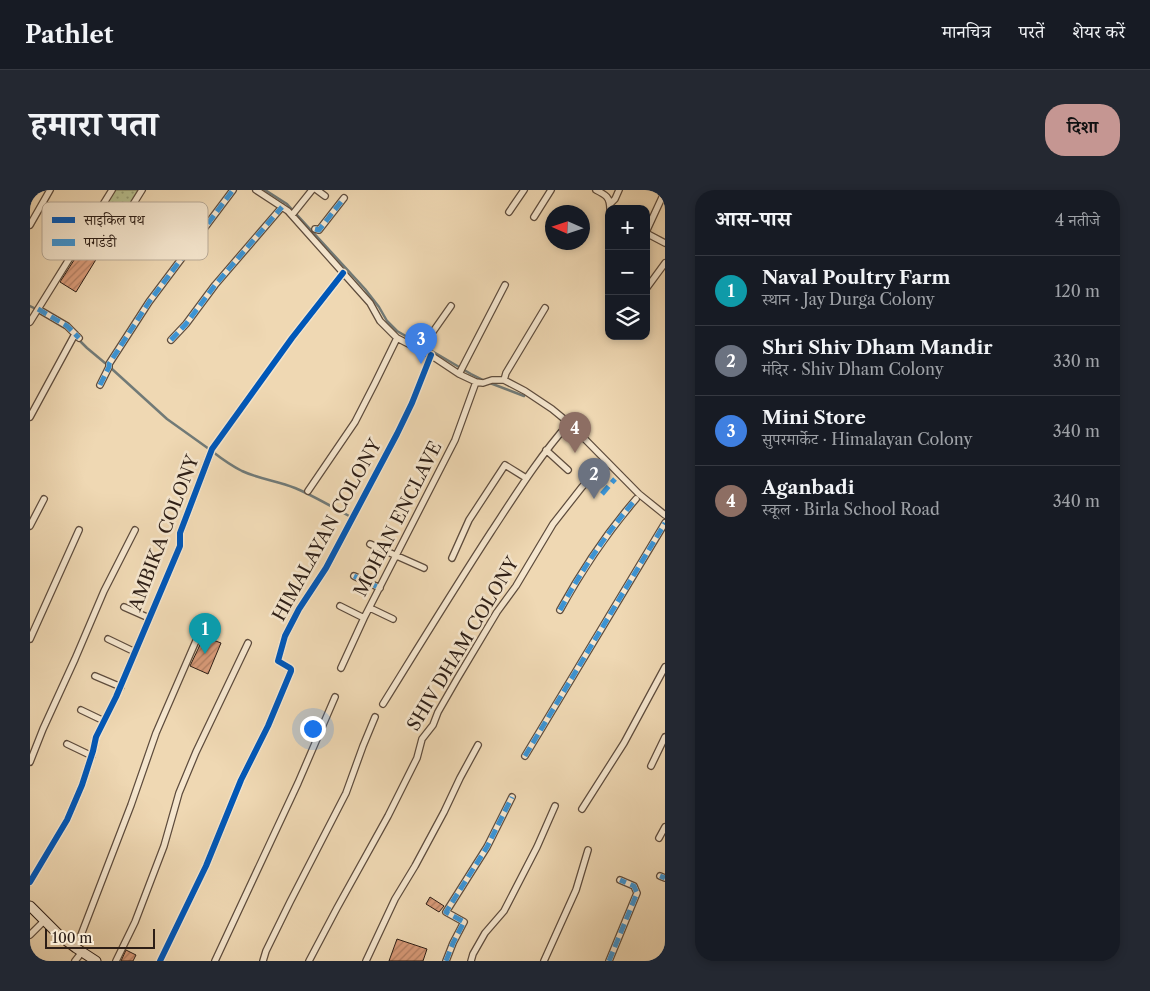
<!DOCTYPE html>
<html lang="hi">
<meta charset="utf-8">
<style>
:root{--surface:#171b24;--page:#242831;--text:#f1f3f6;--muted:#9ea1a6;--line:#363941;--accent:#c59692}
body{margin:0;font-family:"Libre Caslon Text","Noto Serif Devanagari",serif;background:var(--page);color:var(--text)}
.controls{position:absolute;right:15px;top:15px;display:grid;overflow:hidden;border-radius:10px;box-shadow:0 2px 8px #0003}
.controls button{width:45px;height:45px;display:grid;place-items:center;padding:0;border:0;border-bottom:1px solid var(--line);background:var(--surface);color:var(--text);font:25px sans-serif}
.compass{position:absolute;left:515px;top:15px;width:45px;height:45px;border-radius:50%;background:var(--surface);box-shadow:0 2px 8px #0003;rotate:273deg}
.scale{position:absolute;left:15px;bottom:12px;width:110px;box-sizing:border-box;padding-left:5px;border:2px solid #2d1e16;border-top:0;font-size:14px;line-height:18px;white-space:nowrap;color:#2d1e16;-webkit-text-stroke:4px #f5e6ce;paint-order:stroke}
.you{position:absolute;left:282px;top:538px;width:18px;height:18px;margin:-12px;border:4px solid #fff;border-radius:50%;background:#1a73e8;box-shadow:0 0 0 8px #1a73e833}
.badge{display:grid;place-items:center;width:32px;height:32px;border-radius:50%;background:var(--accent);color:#fff;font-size:16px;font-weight:700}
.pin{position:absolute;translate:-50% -41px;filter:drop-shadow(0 1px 2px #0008)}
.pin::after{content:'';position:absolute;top:26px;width:18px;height:15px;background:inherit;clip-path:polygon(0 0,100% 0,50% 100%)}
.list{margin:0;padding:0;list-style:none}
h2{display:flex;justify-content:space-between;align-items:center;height:65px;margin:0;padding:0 20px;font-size:21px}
h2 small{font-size:16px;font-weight:400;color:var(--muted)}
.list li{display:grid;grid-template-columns:32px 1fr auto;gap:15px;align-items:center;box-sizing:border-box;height:70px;padding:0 20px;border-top:1px solid var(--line)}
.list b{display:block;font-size:19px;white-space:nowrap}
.list p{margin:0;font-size:16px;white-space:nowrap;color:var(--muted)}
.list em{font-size:16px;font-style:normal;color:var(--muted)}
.icon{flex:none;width:28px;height:28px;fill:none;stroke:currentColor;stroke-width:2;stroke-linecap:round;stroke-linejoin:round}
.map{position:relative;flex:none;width:635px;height:771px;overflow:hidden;border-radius:20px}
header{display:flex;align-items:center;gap:30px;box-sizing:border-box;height:70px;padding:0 25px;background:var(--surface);border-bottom:1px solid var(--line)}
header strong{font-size:24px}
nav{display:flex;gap:28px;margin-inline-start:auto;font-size:18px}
.intro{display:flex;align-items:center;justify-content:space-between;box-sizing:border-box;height:120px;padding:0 30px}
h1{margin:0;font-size:35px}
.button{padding:12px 22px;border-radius:20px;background:var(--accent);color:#111;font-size:18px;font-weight:700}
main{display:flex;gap:30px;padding:0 30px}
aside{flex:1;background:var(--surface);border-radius:20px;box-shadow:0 2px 8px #0003}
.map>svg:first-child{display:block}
.grass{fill:url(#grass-dots);stroke:#726e52}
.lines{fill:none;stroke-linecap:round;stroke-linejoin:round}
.stream{stroke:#717a77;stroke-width:2.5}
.building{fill:url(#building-hatch);stroke:#2d1e16}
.street-casing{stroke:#5e4c3d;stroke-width:8}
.secondary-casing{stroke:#2d1e16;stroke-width:11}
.street{stroke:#f5e6ce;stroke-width:5.5}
.secondary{stroke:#f5e6ce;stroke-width:9}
.quiet{stroke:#3c94d4;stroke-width:5;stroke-dasharray:10 5;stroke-linecap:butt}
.cycleway-casing{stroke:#f5e6ce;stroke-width:9}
.cycleway{stroke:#0057b8;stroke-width:6}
.labels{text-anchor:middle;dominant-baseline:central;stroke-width:5;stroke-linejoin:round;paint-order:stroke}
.street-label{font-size:18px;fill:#2d1e16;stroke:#f5e6ce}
.key{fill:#f5e6ce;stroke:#b9aa97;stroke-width:1}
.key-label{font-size:14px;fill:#2d1e16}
</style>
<header>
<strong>Pathlet</strong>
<nav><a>मानचित्र</a><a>परतें</a><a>शेयर करें</a></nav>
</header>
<div class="intro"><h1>हमारा पता</h1><a class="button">दिशा</a></div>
<main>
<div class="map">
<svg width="635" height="771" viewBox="0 0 635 771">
<defs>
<pattern id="grass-dots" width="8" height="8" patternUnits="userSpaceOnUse" patternTransform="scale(1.25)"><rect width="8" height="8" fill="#b7bf8e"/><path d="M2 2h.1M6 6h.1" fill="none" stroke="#959b73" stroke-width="1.8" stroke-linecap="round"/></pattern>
<pattern id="building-hatch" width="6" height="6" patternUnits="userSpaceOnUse" patternTransform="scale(1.25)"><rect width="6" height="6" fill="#d89a78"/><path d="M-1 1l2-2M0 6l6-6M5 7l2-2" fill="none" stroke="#b07d61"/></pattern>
</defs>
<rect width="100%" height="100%" fill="#efd8b3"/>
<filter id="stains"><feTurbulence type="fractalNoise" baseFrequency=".004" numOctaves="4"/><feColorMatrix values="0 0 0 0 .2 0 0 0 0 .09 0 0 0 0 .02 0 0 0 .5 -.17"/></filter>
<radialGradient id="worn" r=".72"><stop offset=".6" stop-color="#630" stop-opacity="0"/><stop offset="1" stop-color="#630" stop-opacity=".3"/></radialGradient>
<path class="grass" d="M84,0H109L70,63L52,53Z"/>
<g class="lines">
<path class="stream" d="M235,0L257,14L335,99L349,117L357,131L367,141L407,164L441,184L455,191
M0,116L4,118
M48,149L57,158L75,173
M82,179L137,229L179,259
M460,193L494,206
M183,262C192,269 202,276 212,281C229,289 248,291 265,298C284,306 302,317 321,327"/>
</g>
<path class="building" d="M55,53L70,63L46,102L30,92Z
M178,438L186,442L183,450L191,453L178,484L160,476Z
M400,707L414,716L409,722L396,714Z
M367,749L397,759L393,771H359Z
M96,760L106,765L103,771H91Z"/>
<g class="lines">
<g class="street-casing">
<path id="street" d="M226,0L258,21L340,113L350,131L367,148L402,166L429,184L446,192L453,193L462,190H474L495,201L522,219L539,233L609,304L635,325
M287,0L295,6
M566,0C576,5 580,7 580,19
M580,14L585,9L589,0
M479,22L494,0
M262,25L282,0
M504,27L521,0
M0,35L20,0
M285,39L289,40L314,8
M616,42L635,1
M616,43L635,53
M74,61L112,0
M616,99L635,73
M8,119L37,136L49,148
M0,132L82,0
M141,150L156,134L185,95L252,17
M392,161L395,153L421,116
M429,184L475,95
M474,190L476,183L515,118
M70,195L79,177V174L119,112L203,0
M0,227L45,144
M516,260L538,280
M278,301L325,232L345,193L367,148
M0,336L14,309
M340,354L394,378
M422,368L439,330L475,275L496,288
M324,386L350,398
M310,416L334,428
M94,417L119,428
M340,418L363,429
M530,420C552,380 575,345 606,309
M0,449L49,340
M78,449L105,462
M311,478L334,428L425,250L446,192
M65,486L91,497
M353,514C389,456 424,399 461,342C486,304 509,267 539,233
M51,520L74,531
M37,554L62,566
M495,566L635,333
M0,572L13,539L45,469L74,401L105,340
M621,576L635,547
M552,619L594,553L635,477
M629,648L635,637
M630,686L635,688
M0,692L37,630L52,595L63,561L66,547L86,507L150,356V343L182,259L262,148L313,83
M0,745L15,730
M46,758L101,615L126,543L165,453L177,429
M45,771L52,762
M86,771L105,732L134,656L149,603L166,562L218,453
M130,771L176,676L211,590L238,536L261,481V479L260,478L248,471L255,446L269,419L296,378L367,244L382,213L401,165
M185,771L268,593L305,507
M233,771L236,761L260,712L316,603L333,556L345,527
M279,771L307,718L358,626L387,568L392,549L403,535L408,522L427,489L467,422L486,396L523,334L552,297L576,272
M336,771L365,709L385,676L414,622L430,588L448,555
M416,771L423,753L434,732L416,722L457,657L482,607
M441,771L443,764L455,743L474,721L507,657L525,616
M514,771L546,700L558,660
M579,771L607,703L604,696L590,690"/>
</g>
<g class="secondary-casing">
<path id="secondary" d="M0,716L30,746L46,758L66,771"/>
</g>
<use href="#street" class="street"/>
<use href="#secondary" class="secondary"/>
<path class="quiet" d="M285,39L289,40L314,8
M8,119L37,136L49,148
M141,150L156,134L185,95L252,17
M70,195L79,177V174L119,112L203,0
M572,304L585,289
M324,386L350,398
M530,420C552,380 575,345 606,309
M495,566L635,333
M630,686L635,688
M416,771L423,753L434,732L416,722L457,657L482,607
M579,771L607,703L604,696L590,690"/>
<g class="cycleway-casing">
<path id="cycleway" d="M0,692L37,630L52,595L63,561L66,547L86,507L150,356V343L182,259L262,148L313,83
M130,771L176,676L211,590L238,536L261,481V479L260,478L248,471L255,446L269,419L296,378L367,244L382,213L401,165"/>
</g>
<use href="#cycleway" class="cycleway"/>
</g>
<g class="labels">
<g class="street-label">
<text transform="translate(368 329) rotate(-63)">MOHAN ENCLAVE</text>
<text transform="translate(297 340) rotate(-61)">HIMALAYAN COLONY</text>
<text transform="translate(134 343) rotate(-69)">AMBIKA COLONY</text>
<text transform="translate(433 454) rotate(-59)">SHIV DHAM COLONY</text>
</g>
</g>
<rect x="12" y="12" width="166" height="58" rx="8" class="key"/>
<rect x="22" y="27" width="23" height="6" fill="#0057b8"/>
<rect x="22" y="49" width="23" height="7" fill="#3c94d4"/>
<g class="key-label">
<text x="54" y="35">साइकिल पथ</text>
<text x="54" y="57">पगडंडी</text>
</g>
<rect width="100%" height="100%" filter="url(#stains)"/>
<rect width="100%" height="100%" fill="url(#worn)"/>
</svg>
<div class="controls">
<button>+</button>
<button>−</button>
<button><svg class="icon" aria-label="layers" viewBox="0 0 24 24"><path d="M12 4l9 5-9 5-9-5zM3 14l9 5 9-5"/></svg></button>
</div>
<svg class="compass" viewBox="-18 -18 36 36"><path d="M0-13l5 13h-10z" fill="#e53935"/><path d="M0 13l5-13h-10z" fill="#9ea1a6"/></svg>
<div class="scale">100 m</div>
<div class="you"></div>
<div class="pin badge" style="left:175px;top:464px;background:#0f9aa8">1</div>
<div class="pin badge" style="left:564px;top:309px;background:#6b7280">2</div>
<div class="pin badge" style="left:391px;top:174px;background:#3f7fe0">3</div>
<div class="pin badge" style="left:545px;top:263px;background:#8d6e63">4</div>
</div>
<aside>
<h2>आस-पास<small>4 नतीजे</small></h2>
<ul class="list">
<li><span class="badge" style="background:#0f9aa8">1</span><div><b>Naval Poultry Farm</b><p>स्थान · Jay Durga Colony</p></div><em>120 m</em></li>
<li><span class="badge" style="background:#6b7280">2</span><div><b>Shri Shiv Dham Mandir</b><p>मंदिर · Shiv Dham Colony</p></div><em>330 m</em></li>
<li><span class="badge" style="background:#3f7fe0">3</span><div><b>Mini Store</b><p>सुपरमार्केट · Himalayan Colony</p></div><em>340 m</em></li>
<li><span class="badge" style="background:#8d6e63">4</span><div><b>Aganbadi</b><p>स्कूल · Birla School Road</p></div><em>340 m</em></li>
</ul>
</aside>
</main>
